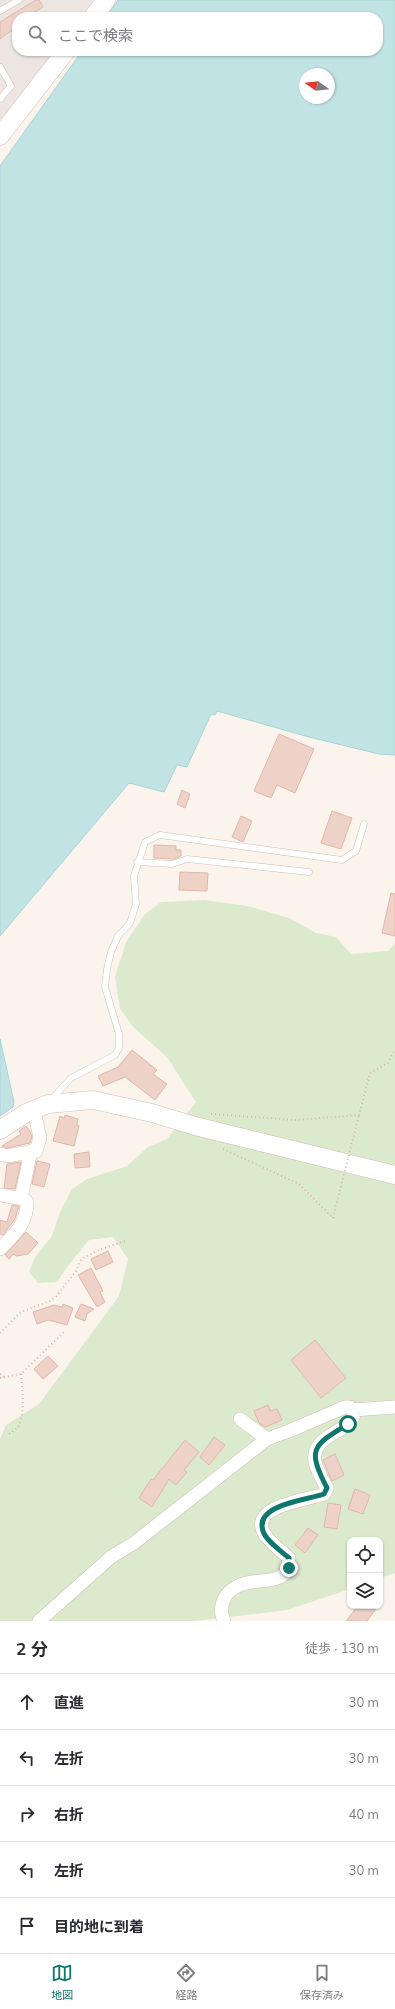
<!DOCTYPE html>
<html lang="ja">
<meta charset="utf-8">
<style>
:root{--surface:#fff;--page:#f7f7f7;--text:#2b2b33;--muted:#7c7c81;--line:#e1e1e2;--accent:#0f766e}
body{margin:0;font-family:Mulish,"Noto Sans JP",sans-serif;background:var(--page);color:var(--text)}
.controls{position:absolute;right:12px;bottom:12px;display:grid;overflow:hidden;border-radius:8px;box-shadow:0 1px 3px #0004}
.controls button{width:36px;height:36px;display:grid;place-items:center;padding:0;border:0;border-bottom:1px solid var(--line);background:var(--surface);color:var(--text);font:20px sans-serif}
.compass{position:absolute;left:299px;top:68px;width:36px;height:36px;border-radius:50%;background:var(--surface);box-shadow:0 1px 3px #0004;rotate:285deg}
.stop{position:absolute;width:12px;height:12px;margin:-9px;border:3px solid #0f766e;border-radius:50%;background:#fff}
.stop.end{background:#0f766e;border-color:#fff;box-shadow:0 1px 4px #0008}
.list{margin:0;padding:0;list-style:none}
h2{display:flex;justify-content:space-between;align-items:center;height:52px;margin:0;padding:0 16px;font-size:17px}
h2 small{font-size:13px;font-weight:400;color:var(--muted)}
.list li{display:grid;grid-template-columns:26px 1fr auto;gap:12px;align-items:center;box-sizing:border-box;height:56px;padding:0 16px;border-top:1px solid var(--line)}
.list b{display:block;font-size:15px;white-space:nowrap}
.list em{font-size:13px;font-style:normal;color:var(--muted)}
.icon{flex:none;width:22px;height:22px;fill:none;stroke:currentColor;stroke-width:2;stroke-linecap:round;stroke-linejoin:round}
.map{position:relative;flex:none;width:395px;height:1621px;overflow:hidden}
.search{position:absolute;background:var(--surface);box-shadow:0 1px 3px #0004;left:12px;right:12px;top:12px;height:44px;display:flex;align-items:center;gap:10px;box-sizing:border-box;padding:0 14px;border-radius:16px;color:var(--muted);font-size:15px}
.sheet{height:332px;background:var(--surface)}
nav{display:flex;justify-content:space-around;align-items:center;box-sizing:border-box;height:56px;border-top:1px solid var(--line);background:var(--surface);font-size:11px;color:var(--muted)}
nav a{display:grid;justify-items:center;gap:2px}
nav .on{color:var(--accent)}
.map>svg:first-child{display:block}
.industrial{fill:#ece5e2}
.green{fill:#dbe9cc}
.water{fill:#c2e3e4;stroke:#a9d4d5;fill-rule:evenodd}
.building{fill:#efd2c7;stroke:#e0b7a9}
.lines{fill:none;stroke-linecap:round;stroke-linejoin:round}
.lane-casing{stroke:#d0bdb5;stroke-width:7}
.street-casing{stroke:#d0bdb5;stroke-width:14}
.secondary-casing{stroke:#d3bdb3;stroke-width:19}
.path{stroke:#d4b5a9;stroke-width:2;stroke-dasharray:1 3;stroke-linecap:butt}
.lane{stroke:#fff;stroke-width:6}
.street{stroke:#fff;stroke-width:13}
.secondary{stroke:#fff;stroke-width:18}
.path-bridge{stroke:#d4b5a9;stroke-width:2;stroke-dasharray:1 3;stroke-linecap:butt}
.route{stroke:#0f766e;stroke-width:5}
</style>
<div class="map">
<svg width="395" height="1621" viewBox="0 0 395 1621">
<rect width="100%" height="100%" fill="#fbf4ed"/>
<path class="industrial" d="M0,0H96L83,17H17V51H56L0,124Z"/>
<path class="green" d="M204,900L248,906L289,918L316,933L336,937L351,954L388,951L395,943V1573L380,1578V1540H350V1589L287,1610L194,1621H0V1439L6,1425L39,1404L119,1296L128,1259L113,1237L89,1240L67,1267L57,1282L38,1283L29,1272L35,1257L52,1236L60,1212L72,1189L87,1179L127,1166L148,1147L167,1139L196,1102L167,1057L134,1028L120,1009L115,977L126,942L145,914L161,902Z"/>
<path class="water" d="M118,0H395V755L379,754L309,737L217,711L215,715L211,714L187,767L177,765L164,792L129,783L0,936V166L82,51H378V17H106ZM305,74H329V98H305Z
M0,1039L14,1102L13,1107L0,1116Z"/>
<path class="building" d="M36,0H39L43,7L27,17H17L15,28L0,39V22Z
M279,734L314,749L295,793L277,785L271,798L254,791Z
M182,790L190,794L185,808L177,804Z
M332,811L352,818L341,849L321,843Z
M241,816L252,821L243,842L232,837Z
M154,845L176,846V850H181V856L174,859L154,858Z
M180,872L208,873L207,891L179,890Z
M391,893L395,894V936L382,933Z
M132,1050L157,1070L153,1074L167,1084L155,1100L125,1077L103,1086L98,1076L118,1067Z
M65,1115L78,1119L77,1125L79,1126L74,1146L53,1141L60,1116L64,1118Z
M26,1126L30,1131L32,1137L30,1143L7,1148L2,1146L21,1134L19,1131Z
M89,1152L90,1167L75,1168L74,1154Z
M37,1161L50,1164L44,1187L32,1184Z
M21,1162L15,1189L4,1188L7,1164Z
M12,1205L19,1206L15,1219L3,1235L0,1234V1220L7,1222Z
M26,1232L38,1243L28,1254L17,1256L13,1254L9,1259L5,1255Z
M108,1251L113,1262L96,1270L91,1259Z
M91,1268L103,1291L100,1292L105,1302L97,1307L78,1275Z
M63,1304L73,1308L67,1325L48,1320L37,1324L33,1312L54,1305L62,1307Z
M81,1304L94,1309L87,1314L85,1321L75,1317Z
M315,1340L346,1378L321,1398L291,1360Z
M48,1356L58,1366L43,1379L34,1369Z
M268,1405L270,1411L277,1409L282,1420L265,1427L259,1423L254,1411Z
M214,1437L225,1445L209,1465L200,1457Z
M185,1440L199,1452L184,1470L187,1472L176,1485L169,1479L152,1507L139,1498L151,1479L153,1480Z
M335,1454L344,1475L332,1481L323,1460Z
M355,1489L370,1495L363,1514L348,1509Z
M328,1503L341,1505L337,1529L324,1527Z
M308,1528L318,1535L305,1553L295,1545Z
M358,1606H378L367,1621H346Z"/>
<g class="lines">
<g class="lane-casing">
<path id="lane" d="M0,11L19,0
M0,67L11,86L0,99
M137,862L172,864L187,859L309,872
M50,1101L71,1078L115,1055L119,1048V1034L105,987L107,969L111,952L118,936L130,923L136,904L134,876L145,842L160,835L342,860L356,851L364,824"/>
</g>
<g class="street-casing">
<path id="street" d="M0,1154L7,1156L36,1151L40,1138L34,1110
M0,1195L24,1199L27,1202C27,1224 14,1235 0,1249
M21,1198L31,1151
M353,1410L395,1407
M240,1419L267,1439
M39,1621L111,1557L134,1543L267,1439L289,1431L345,1407H350L354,1413C354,1432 310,1433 315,1462C317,1471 322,1479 327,1488L324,1494C308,1500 244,1506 266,1536C272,1544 281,1551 289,1558L287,1571C277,1585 254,1578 240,1585C225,1591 217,1606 224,1621"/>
</g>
<g class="secondary-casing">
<path id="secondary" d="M93,17L106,0
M0,136L66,51
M0,1130L26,1113L48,1104L93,1100L152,1113L195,1126L395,1175"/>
</g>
<path class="path" d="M211,1114L295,1120L359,1115L370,1073L388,1063L395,1049
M223,1149L299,1184L333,1218
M0,1333L21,1312L50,1301L56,1297L76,1271L80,1261L85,1257L99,1250L125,1241
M0,1374L4,1377
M0,1378L21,1374L65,1331
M9,1434C12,1432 15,1430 17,1428C26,1418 22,1387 21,1374"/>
<use href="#lane" class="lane"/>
<use href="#street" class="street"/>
<use href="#secondary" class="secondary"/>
<path class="path-bridge" d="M333,1218L359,1115"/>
</g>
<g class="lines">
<path class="route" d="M289,1568V1558C281,1551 266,1541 263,1531C254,1504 308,1500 324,1494L327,1488C307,1449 312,1446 348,1424"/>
</g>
</svg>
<div class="controls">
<button><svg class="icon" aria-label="locate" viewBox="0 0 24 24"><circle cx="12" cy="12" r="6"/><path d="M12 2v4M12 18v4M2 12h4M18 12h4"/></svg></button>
<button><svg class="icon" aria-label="layers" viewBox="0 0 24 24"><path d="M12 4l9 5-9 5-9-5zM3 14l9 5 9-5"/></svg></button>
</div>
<svg class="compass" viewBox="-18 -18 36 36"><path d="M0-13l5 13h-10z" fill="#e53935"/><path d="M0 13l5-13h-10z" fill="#7c7c81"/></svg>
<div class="stop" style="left:348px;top:1424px"></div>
<div class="stop end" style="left:289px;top:1568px"></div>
<div class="search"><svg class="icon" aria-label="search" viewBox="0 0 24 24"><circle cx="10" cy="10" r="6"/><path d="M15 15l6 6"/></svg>ここで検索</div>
</div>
<section class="sheet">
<h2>2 分<small>徒歩 · 130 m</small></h2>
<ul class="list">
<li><svg class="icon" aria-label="ahead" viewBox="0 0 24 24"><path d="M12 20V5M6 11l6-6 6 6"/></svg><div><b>直進</b></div><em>30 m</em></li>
<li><svg class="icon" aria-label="left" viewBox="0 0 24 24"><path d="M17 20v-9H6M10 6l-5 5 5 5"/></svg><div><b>左折</b></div><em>30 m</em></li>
<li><svg class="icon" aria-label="right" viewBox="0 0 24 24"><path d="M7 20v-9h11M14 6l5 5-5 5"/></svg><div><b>右折</b></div><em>40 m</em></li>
<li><svg class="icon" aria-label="left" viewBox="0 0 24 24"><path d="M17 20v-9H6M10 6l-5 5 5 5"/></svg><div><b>左折</b></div><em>30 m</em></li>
<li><svg class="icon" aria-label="arrive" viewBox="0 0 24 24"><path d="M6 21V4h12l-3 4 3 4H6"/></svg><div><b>目的地に到着</b></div></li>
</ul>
</section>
<nav>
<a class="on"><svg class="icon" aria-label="map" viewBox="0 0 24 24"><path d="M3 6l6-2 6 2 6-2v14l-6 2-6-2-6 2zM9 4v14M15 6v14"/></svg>地図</a>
<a><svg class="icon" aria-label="directions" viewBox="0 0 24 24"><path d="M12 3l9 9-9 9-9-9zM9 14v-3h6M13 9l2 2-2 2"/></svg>経路</a>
<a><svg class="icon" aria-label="saved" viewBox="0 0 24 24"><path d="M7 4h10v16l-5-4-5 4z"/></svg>保存済み</a>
</nav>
